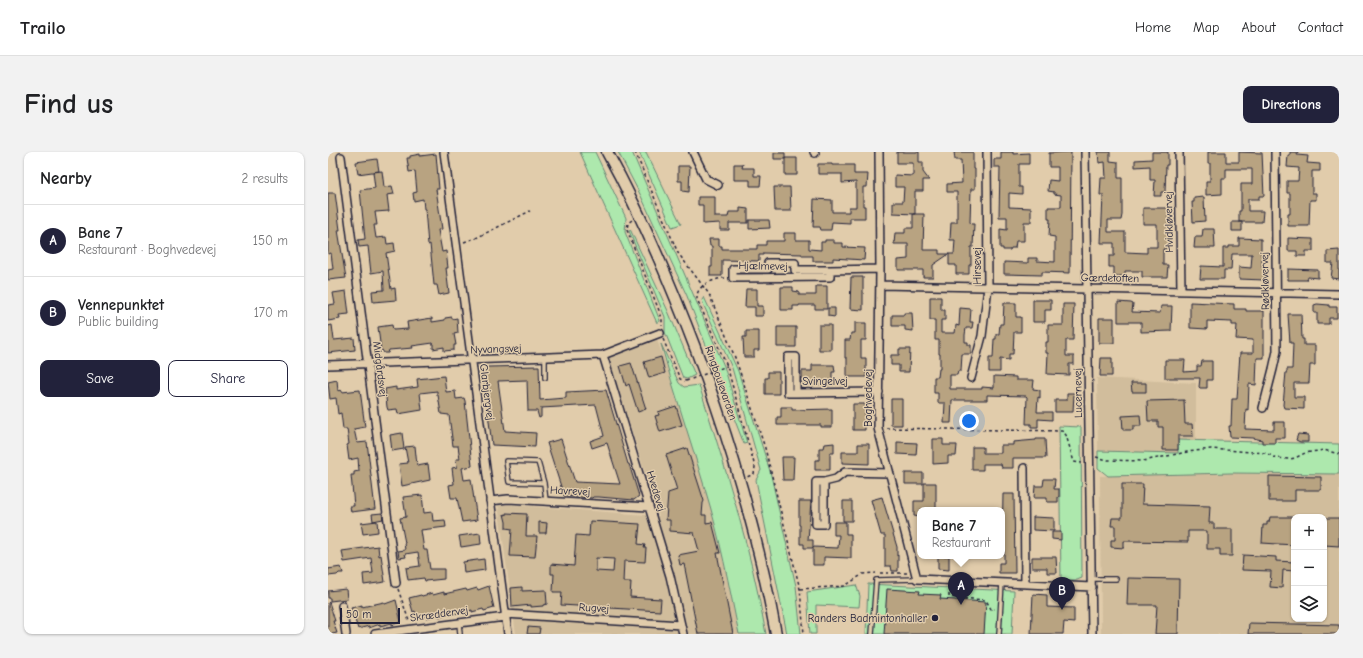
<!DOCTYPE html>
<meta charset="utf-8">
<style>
:root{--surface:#fff;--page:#f2f2f2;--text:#202124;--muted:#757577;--line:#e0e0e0;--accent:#22223b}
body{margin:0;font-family:"Comic Neue",sans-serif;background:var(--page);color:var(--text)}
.controls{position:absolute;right:12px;bottom:12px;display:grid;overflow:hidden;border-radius:8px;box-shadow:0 1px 3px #0004}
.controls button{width:36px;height:36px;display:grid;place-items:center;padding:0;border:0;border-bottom:1px solid var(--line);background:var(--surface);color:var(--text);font:20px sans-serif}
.scale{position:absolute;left:12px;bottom:10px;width:60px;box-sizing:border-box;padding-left:4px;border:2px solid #22223b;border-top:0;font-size:11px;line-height:14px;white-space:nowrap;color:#22223b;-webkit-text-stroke:3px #e1ccab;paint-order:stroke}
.you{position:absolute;left:641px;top:269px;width:14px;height:14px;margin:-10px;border:3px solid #fff;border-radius:50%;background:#1a73e8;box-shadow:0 0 0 6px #1a73e833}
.badge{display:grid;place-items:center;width:26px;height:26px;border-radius:50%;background:var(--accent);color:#fff;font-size:13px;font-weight:700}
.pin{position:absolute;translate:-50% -33px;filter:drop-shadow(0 1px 2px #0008)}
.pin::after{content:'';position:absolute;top:21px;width:14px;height:12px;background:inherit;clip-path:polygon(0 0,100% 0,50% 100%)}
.popup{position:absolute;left:589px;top:355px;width:88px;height:52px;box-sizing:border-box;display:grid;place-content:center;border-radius:8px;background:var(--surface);filter:drop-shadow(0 1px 3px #0005);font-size:13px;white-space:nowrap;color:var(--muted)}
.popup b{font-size:15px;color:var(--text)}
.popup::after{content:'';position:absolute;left:50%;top:100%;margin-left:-8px;border:8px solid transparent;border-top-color:var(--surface)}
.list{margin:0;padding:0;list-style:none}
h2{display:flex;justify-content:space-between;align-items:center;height:52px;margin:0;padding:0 16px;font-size:17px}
h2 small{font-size:13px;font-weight:400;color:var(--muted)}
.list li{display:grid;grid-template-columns:26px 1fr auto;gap:12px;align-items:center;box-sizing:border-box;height:72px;padding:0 16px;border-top:1px solid var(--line)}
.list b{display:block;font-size:15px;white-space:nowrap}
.list p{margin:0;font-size:13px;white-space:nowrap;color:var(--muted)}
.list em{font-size:13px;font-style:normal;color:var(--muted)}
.actions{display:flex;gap:8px;padding:12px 16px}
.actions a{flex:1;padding:9px 0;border:1px solid var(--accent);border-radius:8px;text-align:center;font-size:14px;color:var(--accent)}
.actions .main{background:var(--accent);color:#fff}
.icon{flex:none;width:22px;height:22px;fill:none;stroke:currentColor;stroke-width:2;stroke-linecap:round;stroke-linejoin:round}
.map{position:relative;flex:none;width:1011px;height:482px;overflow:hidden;border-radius:8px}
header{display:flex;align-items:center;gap:24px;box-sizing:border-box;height:56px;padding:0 20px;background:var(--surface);border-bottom:1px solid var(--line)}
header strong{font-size:19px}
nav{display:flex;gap:22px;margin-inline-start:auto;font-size:14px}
.intro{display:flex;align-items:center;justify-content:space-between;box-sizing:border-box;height:96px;padding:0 24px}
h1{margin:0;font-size:28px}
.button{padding:10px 18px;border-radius:8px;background:var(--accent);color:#fff;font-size:14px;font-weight:700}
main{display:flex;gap:24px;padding:0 24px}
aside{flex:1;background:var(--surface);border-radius:8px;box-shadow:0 1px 3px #0004}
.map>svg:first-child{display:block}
.built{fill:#d1bd9c;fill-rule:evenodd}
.green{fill:#ade8ad;stroke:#688574}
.building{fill:#b8a381;stroke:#22223b;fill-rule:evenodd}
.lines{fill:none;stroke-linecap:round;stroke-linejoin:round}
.service-casing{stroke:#22223b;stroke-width:6}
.minor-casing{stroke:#22223b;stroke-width:10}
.secondary-casing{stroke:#22223b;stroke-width:13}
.path{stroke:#22223b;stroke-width:1.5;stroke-dasharray:3 3;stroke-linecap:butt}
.service{stroke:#e1ccab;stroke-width:3.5}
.minor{stroke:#e1ccab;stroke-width:7}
.secondary{stroke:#e1ccab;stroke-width:10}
.path-bridge{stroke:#22223b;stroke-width:1.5;stroke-dasharray:3 3;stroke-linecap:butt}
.poi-dot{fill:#22223b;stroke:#e1ccab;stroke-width:1.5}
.labels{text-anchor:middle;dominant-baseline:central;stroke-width:3;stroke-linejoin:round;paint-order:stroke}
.street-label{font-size:11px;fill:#22223b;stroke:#e1ccab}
.poi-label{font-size:11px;fill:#22223b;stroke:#e1ccab;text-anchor:end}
</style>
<header>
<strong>Trailo</strong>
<nav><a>Home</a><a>Map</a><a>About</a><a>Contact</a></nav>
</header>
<div class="intro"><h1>Find us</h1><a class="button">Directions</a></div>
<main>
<aside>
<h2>Nearby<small>2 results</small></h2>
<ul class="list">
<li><span class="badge">A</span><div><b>Bane 7</b><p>Restaurant · Boghvedevej</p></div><em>150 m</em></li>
<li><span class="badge">B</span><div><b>Vennepunktet</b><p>Public building</p></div><em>170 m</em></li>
</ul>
<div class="actions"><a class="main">Save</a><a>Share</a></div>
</aside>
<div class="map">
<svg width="1011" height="482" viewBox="0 0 1011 482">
<rect width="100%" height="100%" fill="#e1ccab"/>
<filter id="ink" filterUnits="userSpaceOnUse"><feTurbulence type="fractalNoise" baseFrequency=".025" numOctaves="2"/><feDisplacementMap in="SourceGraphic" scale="8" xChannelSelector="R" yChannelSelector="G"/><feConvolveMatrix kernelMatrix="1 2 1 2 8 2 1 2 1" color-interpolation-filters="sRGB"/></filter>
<g filter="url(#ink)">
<path class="built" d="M325,177L341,221L378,338L394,402L411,482H188L170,352L331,364L278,198Z
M769,226L868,231V288H851L850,301L770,299Z
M903,321L1011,322V482H773L772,324ZM966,365H996V467H966Z"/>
<path class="green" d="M252,0H267L298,66L297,80L332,169L329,171Z
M290,0H304L396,214L419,291L416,292L359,144L313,44Z
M311,0H318L353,72L344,75Z
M302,77L340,159L367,223L359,227L355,226L337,180V165L301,79Z
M376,145L410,219L442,319L468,434L473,482H459L428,328L433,318L404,216L376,154L374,148Z
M333,192L351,231L356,235L371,233C397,315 423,397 438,482H411C401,434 392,385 377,337C363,289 346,241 333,192Z
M731,274L753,275L754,426L749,428H733Z
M850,288L1011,292V322L903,321L780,324L770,316V299L850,301Z
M540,432L686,439L684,482H538Z
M528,433L532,444L531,455L488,453V482H482L479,440Z"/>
<path class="building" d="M569,0H591V10H595V20L601,28H595V39H587V62L565,61V50H575L576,35H567V23L585,24V11H569Z
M626,0H645V17H647V37H643L642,70L643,72H646L645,95H643V113H641V122H628V113H621V102H626L627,88H622L623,70H629V40H619V32L634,31L633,8H627Z
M673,0H685V2L701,1V12H691V35H694V42L681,41V55L703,56V70H696V89H688L687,96H683L682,98H675V96H672V77L679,78V65H671L672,15H666V7H673Z
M743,0L742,121L714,120V123L676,122V110L700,111V106H709V109L727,110V85L721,84L722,67H720V55H733V43L726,42V40L720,39L721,28L730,29V15H721V1Z
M770,0H782V9L790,10V26H794V63L793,68H780V80H797V100L819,101V95H829V72H815V56H840V97H835V113H840L839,125H814V119H797V124H786V115H781V104H786V91H773L775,43H772L773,26H778L777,10L771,11Z
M824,0H840V13H838L837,40H833V44H826L827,28H822V14L807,15V8L824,7Z
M880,0H898V10H911V0L934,1L936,44H931V47H920V59H935L934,70H911V59H913V32H924V17H898V26H894V42L878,43V29H882V11H880Z
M962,0H970L969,3L980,4L979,11L992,12V19H984V41H988V48H982L981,74H960V62H962V41H959V29H970L971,16L959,15L960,3H962Z
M446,1H457V7H446Z
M92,2V4L108,2L111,37H108L114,77L110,78L114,100L118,99L120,116H118L121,141L111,143L109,133H106L102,92L100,93L97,57H96L95,47L86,49L85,41L89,40L87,19L81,20L79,6H82V4Z
M457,6H469V23H457Z
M49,7L51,19L30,22L28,10Z
M406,12H415L414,16H426V24H433L432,34H422V28H406Z
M490,12H504V13H526V22H540L539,35H535V54H537V66H522V71L504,70L503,78H493L492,75H485L486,47L504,48V60H521V55H528V30L514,31V22H490Z
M350,14H362L361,40L354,39V29H350Z
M54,19L56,35L64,34L66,42L59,43L61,59L47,60L49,73H46L48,86L58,85L59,92L66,91L67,99L58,101L63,137L67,136L68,148L45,150L44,139L56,138L55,119L43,121L40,94L31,95L30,88L37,87L32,38L47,36L45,20Z
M446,35H462L463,59H447Z
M0,41H7L12,78H10L18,126L0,128V118L5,117L3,101L0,102Z
M370,45H387V65H400L401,60H412V56L420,57V71H401V78H392V71L375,72V53H370Z
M876,45L877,69L865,70L864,50H866V46Z
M585,62H596L595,98H611V102H621L605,113V125H595V118H570V108L580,107V92H566L567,81H577V76H585Z
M421,68H441L442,76L421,77Z
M904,70H914V79H904Z
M875,77H886L887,96H866L867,85H874Z
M456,81H468V88H481V97L493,98V90H497V88H506V91H515V95L537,96L536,108L505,106V109H485V104H474V102L435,101V103H431V109L394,108V124H382V115H384V94H382L381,87H391V94H394V97H429V93H438V89H456Z
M911,86L933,87V104H934V116H936V128L911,127V115L923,116L924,102H904L903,118H896V127H872L873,114L895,115V96H901V94H911Z
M960,86L985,87V99H978V104H969V99H960Z
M1011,98V127L1003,126L1005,111H999V99Z
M960,117L990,118V126L980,125L979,128H960Z
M523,125H535V158L522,157Z
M488,134H499V157H487V153H471V154H465V158H453V135H465V139L471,140V143H488Z
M418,137H429V154H435V164H427V155H417Z
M18,139L21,162L11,163L12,167L0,169V153L7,152L5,141Z
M602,145H613V158H617V168H613V181H627L628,173L631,174L632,156L643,157L642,170H645L644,176H638L637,183V190H640V193H643V202H634L633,219H630L629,223H622V237H654V235L666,236V224L688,225V228H706L705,237L712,238V246L710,245L709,260H724V268L710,267V275H703V272H698L699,245L698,244L659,243V248H624L623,271H616L617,251H610V241H606V225H610L611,217H612V202H611V188H607V168H602Z
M705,148H723V158H717V170H705Z
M790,150L803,151L805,152L804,160L832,161L833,154H844L843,179L813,180V170H790Z
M862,150L906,152V157H918V159H936V206H929L928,233L921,232L920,258L918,257L917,277L946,278V270H957V286H947V291H934V288L925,286L902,285L901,274H903L904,247H909L912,201H925V188L908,187L909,173H904V170L879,169V177L862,176Z
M676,151H688V165H693V180H686L685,202H681V208L672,207V220H661V206H665L666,187H668V182H671L672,172H675Z
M735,152H746L745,188H738V204H746V212H741V223L719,222L720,201H718V190H720V173H735Z
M989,152L1001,153V155H1009V166H1001V172H989V161H986V153Z
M500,156H507V165L500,164Z
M576,161H584L585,179L577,178V174H564V163H576Z
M960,162H973L974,187H976V193H987V213H982L981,231H966V245H976V257L956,256L955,253L958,220H959V217H964L965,191H962Z
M124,165V167L129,166L130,181L126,182L128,193H126V198L116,199V195L105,197V191L84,194L85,196L61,198L60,201H56L54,198L53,199L50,175L64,173L65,178L80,177L79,170L104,166V170L117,168V166Z
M771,166H786V191H771Z
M527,171H538V188H533V206H538V225H519V206H517V188H522L523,181H527Z
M4,173L6,188L26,186L27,198L0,201V174Z
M491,173H503V198H491Z
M449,175H468V195H449Z
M418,179H431V198H426V205H416L415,185H418Z
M571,197H582L581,220H571V213H563V203H571Z
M333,205L337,221L321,226L316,210Z
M773,206H784V224H772Z
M837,208H857L856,220L869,219V214H873L874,209H884V228H879V236H872L871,235L872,226H837Z
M303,211L318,257L310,260L301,232L298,234L292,214Z
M484,213H506L507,220H504V233L474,232V219H484Z
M211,214L212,248L238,246V240L278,238L300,312H301L311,344L306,348L271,345H265L264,346L236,344L219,291L233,287L247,330L292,332L279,291L264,296L262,289L276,284L268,253L213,256V265L211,266L209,259H200L199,228L170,229L177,279L208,281L207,295L164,293L155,222L160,215Z
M440,220H451V242H437V226H440Z
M116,224L118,240L127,239L128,247L136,246L137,249L144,314L134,316L136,328L143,327L149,368L134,370L129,346H123L121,333L126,332L124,316L129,315L128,307H132L130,294H125L121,263L113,262L110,243H109V239L92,241L94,258L70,262L69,257L60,258L59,255L57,237L68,235V238L90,235L89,227Z
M9,228L10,239L14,238V240L32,238L37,275L26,277L29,291L39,290L47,357L23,360L22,354H26L23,323H26V320L31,319L30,306L21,308L19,293L21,292L19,277H15L13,261L10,262L8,246L2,247L0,230Z
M803,231H818V240H804Z
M739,241H746L745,260H727V248H739Z
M563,247H574V273H563Z
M856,248L857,272H864L865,284H850V298H835V275H830V269H820L819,249Z
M525,252H537V278H525Z
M348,254L354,273L332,280L327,264L331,263L330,260Z
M453,255H464V258L504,257V275H493V273H449V265H453Z
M812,263L813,274H805V278H795L794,264Z
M74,281L76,297L64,299L62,283Z
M970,282L980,283V290H972L968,288Z
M605,287H615V293H629L628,304H620V311L605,312Z
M708,287H717L718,306H685V316H674L673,312H655V318H644V295H655V301H673V293H685V290L708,288Z
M569,290L589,291L588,303L569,302Z
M506,291V301H502V318H487V308H491V296H496L497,292Z
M530,292H541V312L514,311V300H530Z
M87,294L89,314L100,312L102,328L74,334L71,312L80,311L77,295Z
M359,296L376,349L375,351L374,363H378V371L384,370L392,401H389L405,482H370L356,412L352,413L350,403L371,399L366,381L342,379V368H338L340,341L349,338L338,303Z
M454,305H466L465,328H455Z
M577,321H595V332H577Z
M941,324L993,325V338H967V349H941Z
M716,327H727L726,337H731V345H730V350H719V346H706L707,334H715Z
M596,331H608V358H592V365L586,364V349H596Z
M794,332H815L814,352L882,354L881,371H886V377H904V404H892V397H879V379H860V390L796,389V396L783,395V388H787V374H783L784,366H794Z
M675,342H686L687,421H671V411H676V398H674Z
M94,343L96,361L104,360L105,369L117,368L118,375L93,378L96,398H99L102,417H116V427L97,429L96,426L80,428L78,416L92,414L90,400L77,402L78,405L71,406L70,399L77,398L76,391H77L72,366L78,365L75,345Z
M554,345L569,395V404L570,403V419H564L563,414H557V383H553L543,348Z
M471,349H483L480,388H485V396H476V392H472V373H471Z
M515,349H524V369H515Z
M54,361L55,367L45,369L44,362Z
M178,361L199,362L198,384H209L207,405L182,404L184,377L178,376V370L176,362L178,363Z
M705,365L726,366V379L705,378Z
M942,365H966V393L934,391L935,373H939V370H941Z
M996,366H1011V394L996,393Z
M49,369L50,380L35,382L33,371Z
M262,369L312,372L310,392L317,393L316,396H318L317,410L296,409L295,430H303L302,445L333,447L332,459L233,453L234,440H225L226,422H223V412L246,414L248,383L261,384ZM268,406L286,407L285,420L268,419Z
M211,370L219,371L218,381H211Z
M506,370H518V382H523V406L496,405V413H485V395L510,396L511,383H506Z
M724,380H733V388L724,387Z
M152,381L153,392L133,395L131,384Z
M50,394L51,404L53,403L57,430L36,433L35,422L45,421L43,406L16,410L14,399Z
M915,403L948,405V409L966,410V419L955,418L954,436L942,435L943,419L914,418Z
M610,404H621V418L610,417Z
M704,405H728L729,421H719V416H704Z
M156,407L157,418L136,421L135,410Z
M13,415L15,421H11L9,423L0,424V417Z
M800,426L851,427L850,482H827L829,453H799Z
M161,434L166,456L156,459L155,457L144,460V458L134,461L133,460L122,463L121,461L111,465L110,463L99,466L98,464L89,467L87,459L85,460L81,446L93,443L94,444L104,441L105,443L116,440V442L138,437L139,439L149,436L150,438Z
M194,435V439L218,438L219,452L215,453V454L203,455V453L184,455L183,436Z
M18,437L19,447L2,449V446H0V439Z
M559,437L592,439L591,442L613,443L612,447L658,450L656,482H556Z
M705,442L719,443V455L746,456V471L736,470L735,482H703Z
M68,448L73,470L64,473V471L52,474V472L41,476V474L30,477L23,456L34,453V455L56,450L57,452Z
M1,450L7,469H5L9,481L4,482H0V451Z
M921,471L1011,473V482H920Z
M200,475L212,476L211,482H199Z"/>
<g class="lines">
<g class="service-casing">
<path id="service" d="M217,206V226
M216,331L181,330L178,309L210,310L216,331L218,349
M764,427H788
M131,471L132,482
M544,482L548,428L589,427
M671,482L674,431"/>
</g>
<g class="minor-casing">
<path id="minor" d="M116,0L180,482
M365,0L378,27L390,33
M486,0L487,1
M551,0L552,117L550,276L589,427L764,435
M757,0L764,482
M851,0L853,139
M13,5L68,431
M502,118H467V111H440V117H405V126L502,125V118L552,117
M552,133L1011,142
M275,203L342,424L355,482
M0,213L275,203L332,181
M643,226L654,184L660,135L659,0
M468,241V205H460V241H468L551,240
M935,256L945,217L949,199L947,0
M696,316L697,432
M496,330H488V372H496V330L508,327L517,320L561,321
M162,349L180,347L321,355
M14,454L18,482
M177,462L353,473
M47,482L177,465"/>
</g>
<g class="secondary-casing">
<path id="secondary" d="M279,0C305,47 327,96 347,145C392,254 427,367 448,482"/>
</g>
<path class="path" d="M307,0L350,101L381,142L408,208L437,296L472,437L476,482
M304,68L300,71L299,78L334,166V174
M136,90L148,86L202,59
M397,126C390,126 376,131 372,137C369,140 369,143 369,147L399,214L427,315L426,322L419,325
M335,187L352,227L358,229
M558,276L734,279L738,283L746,310L754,311
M768,305L780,308L815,309L859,300L883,297L938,301L948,306L961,307L967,306L977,301L996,298L1011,302
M552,421H580
M621,436V445L658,448L663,457H667
M70,437L81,469
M472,437L517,434L535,422L548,421"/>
<use href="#service" class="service"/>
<use href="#minor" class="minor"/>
<use href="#secondary" class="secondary"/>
<path class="path-bridge" d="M358,229L399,214"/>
</g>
</g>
<circle class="poi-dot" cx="607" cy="466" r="4"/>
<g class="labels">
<g class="street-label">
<text transform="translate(841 70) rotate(-91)">Hvidkløvervej</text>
<text transform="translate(435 114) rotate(1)">Hjælmevej</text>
<text transform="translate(649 114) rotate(-90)">Hirsevej</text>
<text transform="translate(782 126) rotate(1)">Gærdetoften</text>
<text transform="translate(937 129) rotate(-91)">Rødkløvervej</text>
<text transform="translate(168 197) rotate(-2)">Nyvangsvej</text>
<text transform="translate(52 217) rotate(83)">Midgårdsvej</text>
<text x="497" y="229">Svingelvej</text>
<text transform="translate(393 231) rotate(71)">Ringboulevarden</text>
<text transform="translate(159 240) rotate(83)">Glarbjergvej</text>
<text transform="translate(750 241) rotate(-91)">Lucernevej</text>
<text transform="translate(540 246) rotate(-90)">Boghvedevej</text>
<text transform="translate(242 339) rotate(3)">Havrevej</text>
<text transform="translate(328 339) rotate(73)">Hvedevej</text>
<text transform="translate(266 456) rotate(4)">Rugvej</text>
<text transform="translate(111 462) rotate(-8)">Skræddervej</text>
</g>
<g class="poi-label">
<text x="599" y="466">Randers Badmintonhaller</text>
</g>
</g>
</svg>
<div class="controls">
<button>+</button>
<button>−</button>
<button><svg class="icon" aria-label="layers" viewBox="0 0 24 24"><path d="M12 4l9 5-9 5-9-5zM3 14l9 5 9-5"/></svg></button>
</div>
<div class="scale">50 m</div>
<div class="you"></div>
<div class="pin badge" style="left:633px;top:453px">A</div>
<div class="popup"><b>Bane 7</b>Restaurant</div>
<div class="pin badge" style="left:734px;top:458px">B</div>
</div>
</main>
